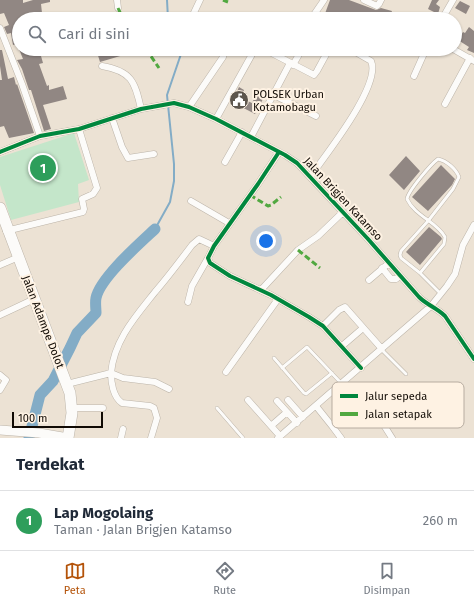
<!DOCTYPE html>
<html lang="id">
<meta charset="utf-8">
<style>
:root{--surface:#fff;--page:#f2f2f3;--text:#1f2937;--muted:#747a83;--line:#e0e1e3;--accent:#b45309}
body{margin:0;font-family:"Fira Sans",sans-serif;background:var(--page);color:var(--text)}
.scale{position:absolute;left:12px;bottom:10px;width:91px;box-sizing:border-box;padding-left:4px;border:2px solid #100a04;border-top:0;font-size:11px;line-height:14px;white-space:nowrap;color:#100a04;-webkit-text-stroke:3px #fef2e3;paint-order:stroke}
.you{position:absolute;left:266px;top:241px;width:14px;height:14px;margin:-10px;border:3px solid #fff;border-radius:50%;background:#1a73e8;box-shadow:0 0 0 6px #1a73e833}
.badge{display:grid;place-items:center;width:26px;height:26px;border-radius:50%;background:var(--accent);color:#fff;font-size:13px;font-weight:700}
.pin{position:absolute;translate:-50% -50%;border:2px solid #fff;box-shadow:0 1px 4px #0006}
.list{margin:0;padding:0;list-style:none}
h2{display:flex;justify-content:space-between;align-items:center;height:52px;margin:0;padding:0 16px;font-size:17px}
h2 small{font-size:13px;font-weight:400;color:var(--muted)}
.list li{display:grid;grid-template-columns:26px 1fr auto;gap:12px;align-items:center;box-sizing:border-box;height:60px;padding:0 16px;border-top:1px solid var(--line)}
.list b{display:block;font-size:15px;white-space:nowrap}
.list p{margin:0;font-size:13px;white-space:nowrap;color:var(--muted)}
.list em{font-size:13px;font-style:normal;color:var(--muted)}
.icon{flex:none;width:22px;height:22px;fill:none;stroke:currentColor;stroke-width:2;stroke-linecap:round;stroke-linejoin:round}
.map{position:relative;flex:none;width:474px;height:438px;overflow:hidden}
.search{position:absolute;background:var(--surface);box-shadow:0 1px 3px #0004;left:12px;right:12px;top:12px;height:44px;display:flex;align-items:center;gap:10px;box-sizing:border-box;padding:0 14px;border-radius:22px;color:var(--muted);font-size:15px}
.sheet{height:112px;background:var(--surface)}
nav{display:flex;justify-content:space-around;align-items:center;box-sizing:border-box;height:56px;border-top:1px solid var(--line);background:var(--surface);font-size:11px;color:var(--muted)}
nav a{display:grid;justify-items:center;gap:2px}
nav .on{color:var(--accent)}
.map>svg:first-child{display:block}
.green{fill:#c4e6ca}
.lines{fill:none;stroke-linecap:round;stroke-linejoin:round}
.stream{stroke:#83acc6;stroke-width:2}
.river{stroke:#83acc6;stroke-width:11}
.building{fill:#918783}
.lane-casing{stroke:#bcb4a9;stroke-width:4}
.street-casing{stroke:#bcb4a9;stroke-width:7}
.secondary-casing{stroke:#bcb4a9;stroke-width:10}
.highway-casing{stroke:#bcb4a9;stroke-width:12}
.lane{stroke:#fcfbf9;stroke-width:3}
.street{stroke:#fcfbf9;stroke-width:6}
.secondary{stroke:#fcfbf9;stroke-width:9}
.highway{stroke:#fcfbf9;stroke-width:11}
.quiet{stroke:#51a840;stroke-width:3;stroke-dasharray:6 3;stroke-linecap:butt}
.cycleway-casing{stroke:#fef2e3;stroke-width:6}
.cycleway{stroke:#00873e;stroke-width:4}
.labels{text-anchor:middle;dominant-baseline:central;stroke-width:4;stroke-linejoin:round;paint-order:stroke}
.poi-label{font-size:11px;fill:#100a04;stroke:#fef2e3;text-anchor:start}
.street-label{font-size:11px;fill:#100a04;stroke:#fef2e3}
.key{fill:#fef2e3;stroke:#b7aca0;stroke-width:1}
.key-label{font-size:11px;fill:#100a04}
</style>
<div class="map">
<svg width="474" height="438" viewBox="0 0 474 438">
<rect width="100%" height="100%" fill="#ece2d4"/>
<path class="green" d="M74,133L89,180L78,184L79,202L11,220L0,185V157Z"/>
<g class="lines">
<path class="stream" d="M167,0L168,19
M155,229L170,202L174,181V164L167,95L181,54V49"/>
<path class="river" d="M29,438L40,395L53,381L70,348L77,333L96,313C96,308 95,303 96,298C100,278 140,243 155,229"/>
</g>
<path class="building" d="M0,0H23V3L33,0H50V2L41,4L42,13L39,19H19V43L13,45L11,33L7,34L4,27L9,25L4,13L0,14Z
M330,0H349L376,10L381,8L392,11L389,19H381L382,17L373,14L371,19H323Z
M432,0H439L436,4L440,7L438,14L428,9Z
M460,1L470,6L466,14L455,8Z
M469,27L474,31V53L467,50L469,47L458,40L463,32L465,33Z
M19,49H39L43,63L39,64L47,86L49,85V90L63,86L67,99L43,105L51,129L44,131L31,90H29L22,69L17,60L23,59Z
M96,49H126L127,54L100,62Z
M0,50H2L8,79L14,77L16,85L17,84L34,133L9,138L4,126L0,127V80H2L0,66Z
M239,87L244,90L241,98L252,103L256,95L264,97L255,114L232,102Z
M406,156L420,171L404,190L389,175Z
M441,165L455,179L452,185L428,211L412,197Z
M429,227L441,237L442,239L420,265L406,252Z"/>
<g class="lines">
<g class="lane-casing">
<path id="lane" d="M420,273L401,258L400,255L401,251L428,221L453,189L459,177C456,169 447,161 438,159C431,164 408,191 407,199C415,216 437,222 445,237L444,244L420,273L441,294
M382,350L406,374
M274,358L304,393L306,394L332,373
M282,368L307,347L342,384
M217,408L243,438"/>
</g>
<g class="street-casing">
<path id="street" d="M117,0L118,8
M364,0L377,6L379,4L381,0
M191,19L200,0
M311,19L324,0
M442,19L453,0
M0,28L22,84L40,136
M264,49L314,75L317,71L329,49
M453,49L474,61
M293,65L302,49
M102,66C131,71 135,81 141,109
M414,76L426,49
M274,95L316,116
M445,104L470,58
M189,107L223,57L224,52L223,49
M112,118L122,147L128,158L154,154
M216,119L255,49
M251,137L290,63
M0,152L40,136L79,129L141,109L174,103L189,107L216,119L285,155L297,163L368,239L419,297C427,305 437,308 445,316L474,359
M279,152L258,184L214,246L208,258L210,263L230,276L271,295L309,317L323,326L361,368
M225,162L242,132
M310,177C324,157 382,85 371,61L357,53L346,49
M191,201L229,223
M6,231L83,212L84,209L82,199L93,194L97,188L79,129
M0,265L14,259
M382,268L391,279H396L400,276
M369,280L389,263
M261,290L298,250L318,236L342,213
M188,302L192,286L208,258
M0,315L30,301
M323,326L339,310L345,307L382,349
M342,346L363,328
M226,372L278,299
M0,375L6,380L0,390
M67,384L111,373C114,340 136,316 155,292C168,277 180,261 192,245L199,239L214,246
M248,400L280,436
M288,400L303,417
M277,401L297,423
M316,406L332,426L364,403H369L371,405L392,438
M71,408H103
M271,426L287,412
M332,426L341,438
M121,438L123,429
M151,438L157,418L154,408L150,406L122,403C113,397 111,382 111,373L123,378L155,382L169,389
M278,438L431,306L447,286L455,274L463,245L474,225"/>
</g>
<g class="secondary-casing">
<path id="secondary" d="M0,430L39,433L68,438"/>
</g>
<g class="highway-casing">
<path id="highway" d="M0,208L70,393L72,413L68,438"/>
</g>
<use href="#lane" class="lane"/>
<use href="#street" class="street"/>
<use href="#secondary" class="secondary"/>
<use href="#highway" class="highway"/>
<path class="quiet" d="M223,0L228,2
M118,8L123,19
M146,49L159,68
M250,195L268,206L271,205L281,197
M298,250L320,268"/>
<g class="cycleway-casing">
<path id="cycleway" d="M0,152L40,136L79,129L141,109L174,103L189,107L216,119L285,155L297,163L368,239L419,297C427,305 437,308 445,316L474,359
M279,152L258,184L214,246L208,258L210,263L230,276L271,295L309,317L323,326L361,368"/>
</g>
<use href="#cycleway" class="cycleway"/>
</g>
<defs>
<g id="civic-disc" transform="scale(1)"><circle r="9.5" fill="#5d564d" stroke="#fef2e3"/><path d="M-.6-6.5H3V-4.5H.6V-3L4-1V1h2V6H-6V1h2V-1L-.6-3ZM-1.2 2.5V6h2.4V2.5Z" fill="#fff"/></g>
</defs>
<g fill-rule="evenodd">
<use href="#civic-disc" x="239" y="100"/>
</g>
<g class="labels">
<g class="poi-label">
<text x="253" y="94">POLSEK Urban<tspan x="253" dy="13">Kotamobagu</tspan></text>
</g>
<g class="street-label">
<text transform="translate(343 199) rotate(47)">Jalan Brigjen Katamso</text>
<text transform="translate(43 322) rotate(69)">Jalan Adampe Dolot</text>
</g>
</g>
<rect x="332" y="382" width="132" height="46" rx="6" class="key"/>
<rect x="340" y="394" width="18" height="4" fill="#00873e"/>
<rect x="340" y="412" width="18" height="4" fill="#51a840"/>
<g class="key-label">
<text x="365" y="400">Jalur sepeda</text>
<text x="365" y="418">Jalan setapak</text>
</g>
</svg>
<div class="scale">100 m</div>
<div class="you"></div>
<div class="pin badge" style="left:43px;top:168px;background:#2e9e5b">1</div>
<div class="search"><svg class="icon" aria-label="search" viewBox="0 0 24 24"><circle cx="10" cy="10" r="6"/><path d="M15 15l6 6"/></svg>Cari di sini</div>
</div>
<section class="sheet">
<h2>Terdekat<small></small></h2>
<ul class="list">
<li><span class="badge" style="background:#2e9e5b">1</span><div><b>Lap Mogolaing</b><p>Taman · Jalan Brigjen Katamso</p></div><em>260 m</em></li>
</ul>
</section>
<nav>
<a class="on"><svg class="icon" aria-label="map" viewBox="0 0 24 24"><path d="M3 6l6-2 6 2 6-2v14l-6 2-6-2-6 2zM9 4v14M15 6v14"/></svg>Peta</a>
<a><svg class="icon" aria-label="directions" viewBox="0 0 24 24"><path d="M12 3l9 9-9 9-9-9zM9 14v-3h6M13 9l2 2-2 2"/></svg>Rute</a>
<a><svg class="icon" aria-label="saved" viewBox="0 0 24 24"><path d="M7 4h10v16l-5-4-5 4z"/></svg>Disimpan</a>
</nav>
